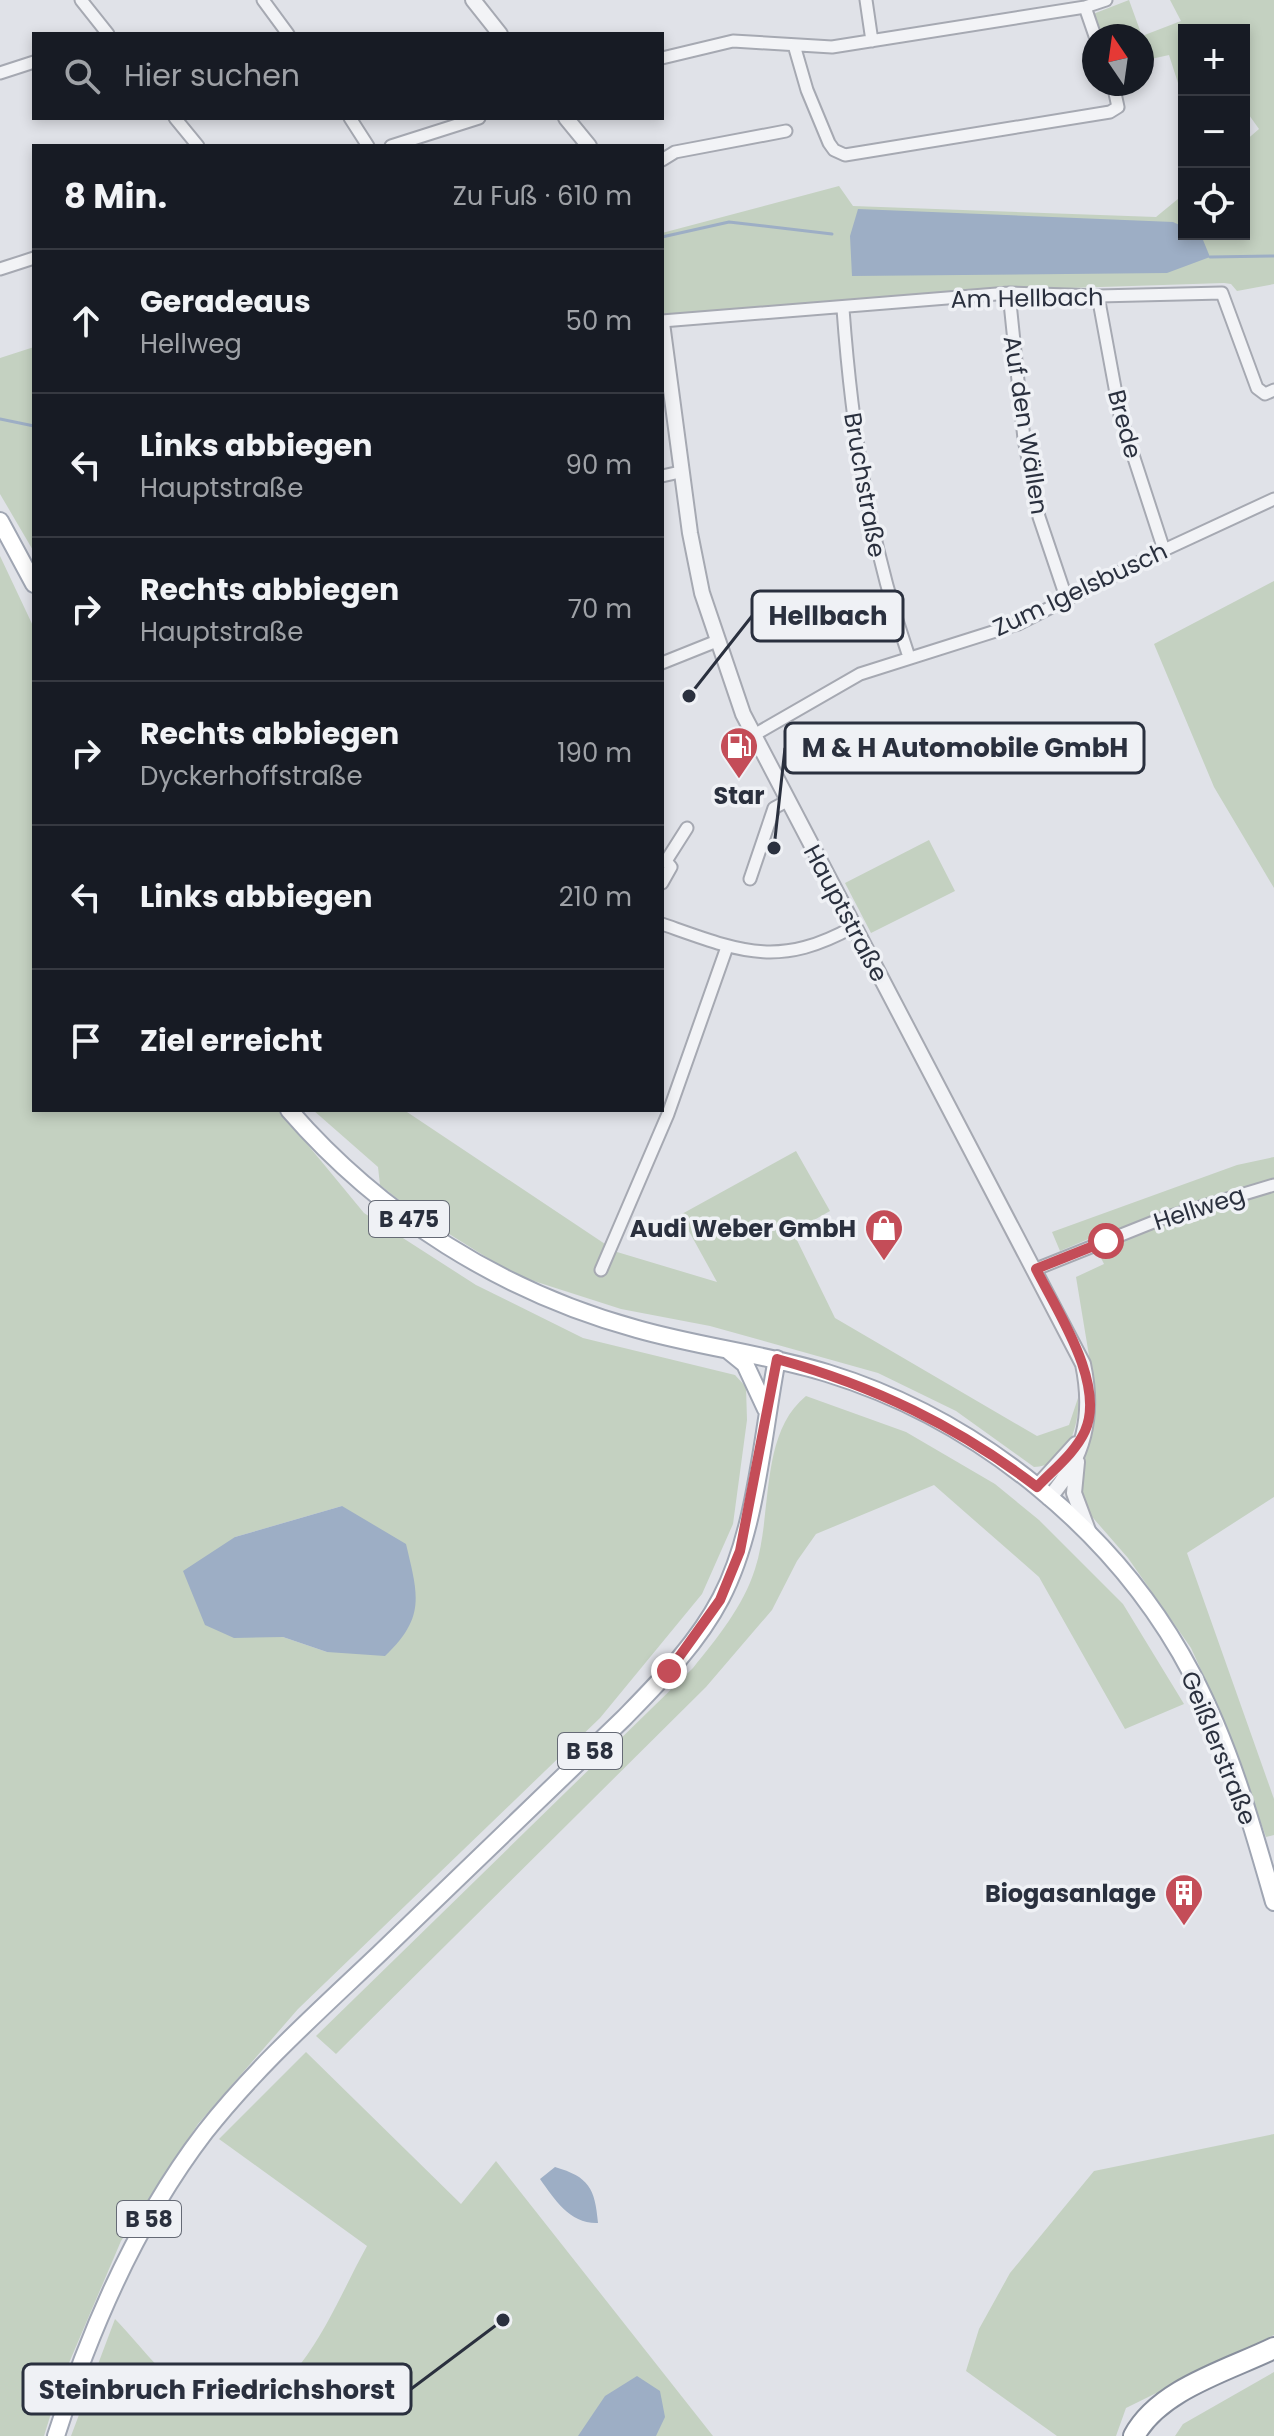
<!DOCTYPE html>
<html lang="de">
<meta charset="utf-8">
<style>
:root{--surface:#171b24;--page:#20242c;--text:#f1f3f6;--muted:#9ea1a6;--line:#363941}
body{margin:0;font-family:Poppins,sans-serif;background:var(--page);color:var(--text)}
.controls{position:absolute;right:24px;top:24px;display:grid;overflow:hidden;border-radius:0px;box-shadow:0 4px 12px #0003}
.controls button{width:72px;height:72px;display:grid;place-items:center;padding:0;border:0;border-bottom:2px solid var(--line);background:var(--surface);color:var(--text);font:40px sans-serif}
.compass{position:absolute;left:1082px;top:24px;width:72px;height:72px;border-radius:50%;background:var(--surface);box-shadow:0 4px 12px #0003;rotate:347deg}
.stop{position:absolute;width:24px;height:24px;margin:-18px;border:6px solid #c44d58;border-radius:50%;background:#fff}
.stop.end{background:#c44d58;border-color:#fff;box-shadow:0 2px 8px #0008}
.list{margin:0;padding:0;list-style:none}
h2{display:flex;justify-content:space-between;align-items:center;height:104px;margin:0;padding:0 32px;font-size:34px}
h2 small{font-size:26px;font-weight:400;color:var(--muted)}
.list li{display:grid;grid-template-columns:52px 1fr auto;gap:24px;align-items:center;box-sizing:border-box;height:144px;padding:0 32px;border-top:2px solid var(--line)}
.list b{display:block;font-size:30px;white-space:nowrap}
.list p{margin:0;font-size:26px;white-space:nowrap;color:var(--muted)}
.list em{font-size:26px;font-style:normal;color:var(--muted)}
.icon{flex:none;width:44px;height:44px;fill:none;stroke:currentColor;stroke-width:2;stroke-linecap:round;stroke-linejoin:round}
.map{position:relative;flex:none;width:1274px;height:2436px;overflow:hidden}
.search{position:absolute;background:var(--surface);box-shadow:0 4px 12px #0003;left:32px;top:32px;width:632px;height:88px;display:flex;align-items:center;gap:20px;box-sizing:border-box;padding:0 28px;border-radius:0px;color:var(--muted);font-size:30px}
.panel{position:absolute;background:var(--surface);box-shadow:0 4px 12px #0003;left:32px;top:144px;width:632px;height:968px;border-radius:0px}
.map>svg:first-child{display:block}
.green{fill:#c4d1c1;fill-rule:evenodd}
.water{fill:#9daec5}
.lines{fill:none;stroke-linecap:round;stroke-linejoin:round}
.stream{stroke:#9daec5;stroke-width:3}
.minor-casing{stroke:#a6a9b2;stroke-width:15}
.tertiary-casing{stroke:#a6a9b2;stroke-width:18}
.primary-casing{stroke:#a0a6b3;stroke-width:20}
.motorway-casing{stroke:#888f9d;stroke-width:24}
.minor{stroke:#f2f3f6;stroke-width:11}
.tertiary{stroke:#f2f3f6;stroke-width:14}
.primary{stroke:#fff;stroke-width:16}
.motorway{stroke:#fff;stroke-width:20}
.route{stroke:#c44d58;stroke-width:10}
.labels{text-anchor:middle;dominant-baseline:central;stroke-width:7;stroke-linejoin:round;paint-order:stroke}
.shield{fill:#eff1f5;stroke:#656a75;stroke-width:2}
.shield-label{font-size:22px;font-weight:bold;fill:#2a303e}
.street-label{font-size:24px;fill:#2a303e;stroke:#eff1f5}
.poi-label{font-size:24px;font-weight:bold;fill:#2a303e;stroke:#eff1f5;text-anchor:end}
.leader{fill:none;stroke:#2a303e;stroke-width:3}
.callout-dot{fill:#2a303e;stroke:#eff1f5;stroke-width:3}
.callout{fill:#eff1f5;stroke:#2a303e;stroke-width:3}
.callout-label{font-size:26px;text-anchor:middle;font-weight:bold;fill:#2a303e}
</style>
<div class="map">
<svg width="1274" height="2436" viewBox="0 0 1274 2436">
<rect width="100%" height="100%" fill="#e0e2e8"/>
<path class="green" d="M1129,0L1142,36L1181,21L1170,0H1274V284L1237,291L1231,284L1224,283L1007,290L853,303L662,328V233L839,186L853,206L1156,217L1184,194V234H1244V142L1259,129L1244,108V30H1184V85L1178,83L1169,55L1142,61V36H1100L1093,14Z
M34,347V552L0,494V358Z
M0,556L34,628V1110H279L364,1213L476,1285L583,1338L735,1375L746,1387L747,1420L733,1524L702,1594L600,1718L298,2009L198,2124L121,2241L60,2384L44,2436H0ZM342,1506L327,1652L283,1637L235,1537Z
M1274,581V888L1214,787L1154,644Z
M929,840L955,891L871,933L845,883Z
M313,1110H404L617,1252L717,1282L680,1215L796,1151L830,1211L793,1232L835,1318L1037,1436L1069,1425L1078,1398C1080,1425 1067,1467 1034,1467L956,1411L878,1373L710,1326L621,1309L515,1275L414,1212L380,1185L378,1167Z
M1274,1157V1497L1187,1553L1274,1799V1835L1266,1837L1223,1718L1191,1648L1128,1558L1087,1511L1080,1491L1081,1465L1089,1441L1095,1392L1076,1277L1104,1264L1091,1238L1060,1251L1052,1232L1237,1165Z
M806,1396L906,1432L995,1484L1039,1520L1123,1604L1184,1704L1125,1729L1039,1577L934,1485L816,1534L797,1561L772,1610L706,1687L336,2054L316,2036L693,1668C717,1638 743,1607 755,1569C773,1514 759,1434 806,1396Z
M306,2052L461,2204L496,2161L713,2436H71L115,2319C134,2338 163,2377 185,2389C212,2404 261,2407 284,2383C321,2346 342,2291 367,2246L219,2139Z
M1274,2134V2335L1126,2408L1116,2436H1057L966,2371L979,2329L1010,2273L1094,2171Z
M1274,2372V2436H1175L1183,2424Z"/>
<path class="water" d="M858,209L1173,222L1184,227V234L1201,235L1210,257L1167,273L852,276L850,236Z
M342,1506L406,1544C418,1595 426,1617 385,1656L327,1652L283,1637L234,1638L205,1625L183,1571L235,1537Z
M555,2167C589,2177 595,2188 598,2223C570,2224 555,2200 540,2179Z
M637,2376L660,2391L665,2417L656,2436H578L605,2396Z"/>
<g class="lines">
<path class="stream" d="M662,237L729,222L832,234
M1210,257L1274,256
M0,419L34,426"/>
<g class="minor-casing">
<path id="minor" d="M81,0L108,34
M263,0L288,34
M866,0L872,41
M1085,7L1095,36
M794,45L807,90L829,143L834,150L845,155L1110,112L1118,107L1113,84
M662,58L733,41L832,47L1085,7L1106,0
M0,73L34,62
M175,118L198,146
M350,118L368,146
M391,146L479,118
M662,160L675,152L786,131
M0,269L34,258
M1009,293L1024,439L1039,517L1067,600
M1098,296L1120,415L1164,550
M843,309C852,431 869,541 909,657
M662,321L1009,293L1098,296L1222,293L1257,388L1265,394L1274,390
M662,476L680,472
M662,663L717,641
M754,735L860,674L1018,624L1164,550L1274,499
M750,879L774,808L787,801
M662,883L671,867L666,861L687,828
M662,924C739,951 777,969 853,927
M1036,1269L1161,1219L1274,1185
M601,1270L668,1114L727,947"/>
</g>
<g class="tertiary-casing">
<path id="tertiary" d="M473,0L500,34
M566,118L589,146
M662,323L690,533L702,593L743,714L1083,1364C1094,1416 1084,1458 1049,1498
M1077,1462L1074,1493L1089,1533
M1037,1487L1076,1444"/>
</g>
<g class="primary-casing">
<path id="primary" d="M0,521L34,584
M289,1110C381,1216 502,1292 637,1329C700,1347 765,1354 827,1373C980,1420 1118,1533 1192,1674C1230,1746 1252,1825 1274,1902
M729,1351L745,1364L766,1409
M56,2436C90,2329 136,2222 205,2132C256,2067 319,2011 379,1954C460,1875 542,1797 624,1718C660,1681 697,1644 721,1598C757,1529 762,1436 777,1359"/>
</g>
<g class="motorway-casing">
<path id="motorway" d="M1134,2436C1159,2389 1229,2370 1274,2348"/>
</g>
<use href="#minor" class="minor"/>
<use href="#tertiary" class="tertiary"/>
<use href="#primary" class="primary"/>
<use href="#motorway" class="motorway"/>
</g>
<g class="lines">
<path class="route" d="M669,1671L720,1600L740,1551L777,1359C874,1386 957,1426 1037,1487C1053,1470 1075,1453 1085,1431C1106,1384 1057,1311 1036,1269L1106,1241"/>
</g>
<defs>
<g id="fuel-pin" transform="scale(2)"><path d="M0 17L-7.5 6A9.5 9.5 0 1 1 7.5 6Z" fill="#c44d58" stroke="#eff1f5"/><path d="M-5.5-6h7V0h2V4h1.3V-2.5L3-4.5l.8-.8L6-3V5H2.5V1h-1V6h-7ZM-4.2-4.7v3.2H.2V-4.7Z" fill="#fff"/></g>
<g id="shop-pin" transform="scale(2)"><path d="M0 17L-7.5 6A9.5 9.5 0 1 1 7.5 6Z" fill="#c44d58" stroke="#eff1f5"/><path d="M-5-2.5h2.3a2.7 3.5 0 0 1 5.4 0H5L5.5 6h-11ZM-1.5-2.5h3a1.5 2.3 0 0 0-3 0Z" fill="#fff"/></g>
<g id="building-pin" transform="scale(2)"><path d="M0 17L-7.5 6A9.5 9.5 0 1 1 7.5 6Z" fill="#c44d58" stroke="#eff1f5"/><path d="M-4-6H4V6H1V3H-1V6H-4ZM-2.5-4.3h1.7v1.8h-1.7ZM.8-4.3h1.7v1.8H.8ZM-2.5-1h1.7V.8h-1.7ZM.8-1h1.7V.8H.8Z" fill="#fff"/></g>
</defs>
<g fill-rule="evenodd">
<use href="#fuel-pin" x="739" y="746"/>
<use href="#shop-pin" x="884" y="1228"/>
<use href="#building-pin" x="1184" y="1893"/>
</g>
<g class="labels">
<g class="shield">
<rect x="369" y="1201" width="80" height="36" rx="6"/>
<rect x="558" y="1733" width="64" height="36" rx="6"/>
<rect x="117" y="2201" width="64" height="36" rx="6"/>
</g>
<g class="shield-label">
<text x="409" y="1219">B 475</text>
<text x="590" y="1751">B 58</text>
<text x="149" y="2219">B 58</text>
</g>
<g class="street-label">
<text transform="translate(1027 298) rotate(-1)">Am Hellbach</text>
<text transform="translate(1125 424) rotate(75)">Brede</text>
<text transform="translate(1026 425) rotate(81)">Auf den Wällen</text>
<text transform="translate(865 485) rotate(80)">Bruchstraße</text>
<text transform="translate(1080 589) rotate(-25)">Zum Igelsbusch</text>
<text transform="translate(846 913) rotate(62)">Hauptstraße</text>
<text transform="translate(1199 1208) rotate(-18)">Hellweg</text>
<text transform="translate(1219 1748) rotate(68)">Geißlerstraße</text>
</g>
<g class="poi-label">
<text x="739" y="795" text-anchor="middle">Star</text>
<text x="856" y="1228">Audi Weber GmbH</text>
<text x="1156" y="1893">Biogasanlage</text>
</g>
</g>
<path class="leader" d="M689 696L752 616M774 848L785 748M503 2320L411 2389"/>
<g class="callout-dot">
<circle cx="689" cy="696" r="8"/>
<circle cx="774" cy="848" r="8"/>
<circle cx="503" cy="2320" r="8"/>
</g>
<g class="callout">
<rect x="752" y="591" width="151" height="50" rx="8"/>
<rect x="785" y="723" width="359" height="50" rx="8"/>
<rect x="23" y="2364" width="388" height="50" rx="8"/>
</g>
<g class="callout-label">
<text x="828" y="625">Hellbach</text>
<text x="965" y="757">M &amp; H Automobile GmbH</text>
<text x="217" y="2399">Steinbruch Friedrichshorst</text>
</g>
</svg>
<div class="controls">
<button>+</button>
<button>−</button>
<button><svg class="icon" aria-label="locate" viewBox="0 0 24 24"><circle cx="12" cy="12" r="6"/><path d="M12 2v4M12 18v4M2 12h4M18 12h4"/></svg></button>
</div>
<svg class="compass" viewBox="-18 -18 36 36"><path d="M0-13l5 13h-10z" fill="#e53935"/><path d="M0 13l5-13h-10z" fill="#9ea1a6"/></svg>
<div class="stop" style="left:1106px;top:1241px"></div>
<div class="stop end" style="left:669px;top:1671px"></div>
<div class="search"><svg class="icon" aria-label="search" viewBox="0 0 24 24"><circle cx="10" cy="10" r="6"/><path d="M15 15l6 6"/></svg>Hier suchen</div>
<section class="panel">
<h2>8 Min.<small>Zu Fuß · 610 m</small></h2>
<ul class="list">
<li><svg class="icon" aria-label="ahead" viewBox="0 0 24 24"><path d="M12 20V5M6 11l6-6 6 6"/></svg><div><b>Geradeaus</b><p>Hellweg</p></div><em>50 m</em></li>
<li><svg class="icon" aria-label="left" viewBox="0 0 24 24"><path d="M17 20v-9H6M10 6l-5 5 5 5"/></svg><div><b>Links abbiegen</b><p>Hauptstraße</p></div><em>90 m</em></li>
<li><svg class="icon" aria-label="right" viewBox="0 0 24 24"><path d="M7 20v-9h11M14 6l5 5-5 5"/></svg><div><b>Rechts abbiegen</b><p>Hauptstraße</p></div><em>70 m</em></li>
<li><svg class="icon" aria-label="right" viewBox="0 0 24 24"><path d="M7 20v-9h11M14 6l5 5-5 5"/></svg><div><b>Rechts abbiegen</b><p>Dyckerhoffstraße</p></div><em>190 m</em></li>
<li><svg class="icon" aria-label="left" viewBox="0 0 24 24"><path d="M17 20v-9H6M10 6l-5 5 5 5"/></svg><div><b>Links abbiegen</b></div><em>210 m</em></li>
<li><svg class="icon" aria-label="arrive" viewBox="0 0 24 24"><path d="M6 21V4h12l-3 4 3 4H6"/></svg><div><b>Ziel erreicht</b></div></li>
</ul>
</section>
</div>
